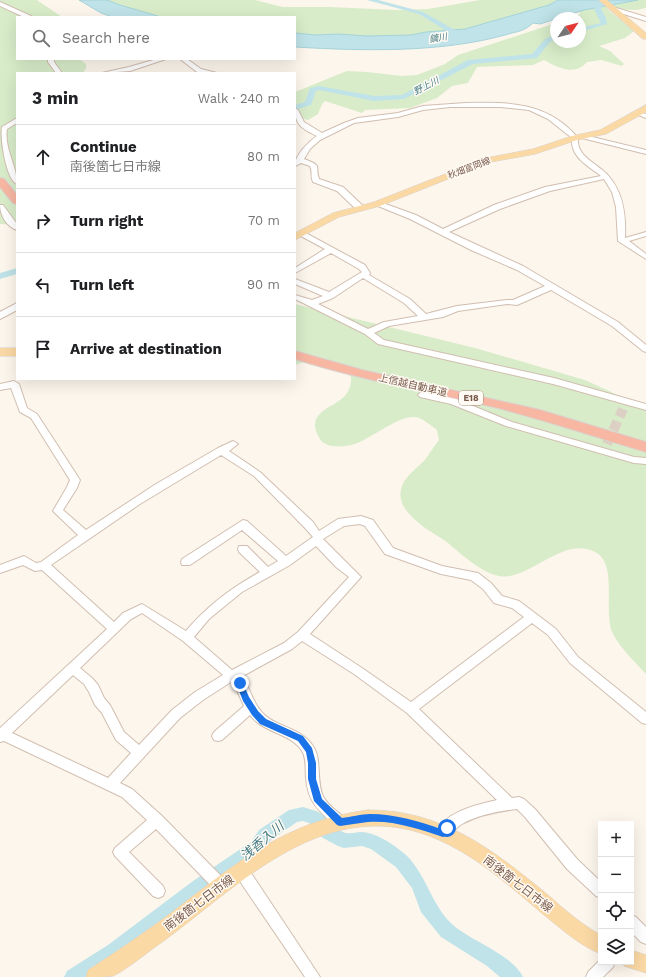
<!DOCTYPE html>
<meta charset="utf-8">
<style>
:root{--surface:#fff;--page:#f2f2f2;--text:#202124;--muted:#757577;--line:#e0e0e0}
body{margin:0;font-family:"Work Sans","Noto Sans JP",sans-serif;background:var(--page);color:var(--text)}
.controls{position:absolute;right:12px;bottom:12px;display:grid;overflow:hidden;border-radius:0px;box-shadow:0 4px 16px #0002}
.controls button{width:36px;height:36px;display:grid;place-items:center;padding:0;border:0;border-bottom:1px solid var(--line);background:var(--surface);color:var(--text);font:20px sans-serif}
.compass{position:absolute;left:550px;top:12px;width:36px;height:36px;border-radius:50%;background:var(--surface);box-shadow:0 4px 16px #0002;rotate:55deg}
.stop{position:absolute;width:12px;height:12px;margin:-9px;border:3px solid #1a73e8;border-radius:50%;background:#fff}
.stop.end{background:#1a73e8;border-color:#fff;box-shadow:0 1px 4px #0008}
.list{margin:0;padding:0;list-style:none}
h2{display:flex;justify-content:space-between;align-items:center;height:52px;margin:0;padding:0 16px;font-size:17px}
h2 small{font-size:13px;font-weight:400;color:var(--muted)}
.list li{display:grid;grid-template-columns:26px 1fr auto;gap:12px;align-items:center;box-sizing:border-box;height:64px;padding:0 16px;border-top:1px solid var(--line)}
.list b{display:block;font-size:15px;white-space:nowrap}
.list p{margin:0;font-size:13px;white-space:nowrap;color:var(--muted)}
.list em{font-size:13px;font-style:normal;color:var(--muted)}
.icon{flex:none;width:22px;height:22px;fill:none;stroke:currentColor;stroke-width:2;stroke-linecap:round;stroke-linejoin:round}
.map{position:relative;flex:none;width:646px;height:977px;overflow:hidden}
.search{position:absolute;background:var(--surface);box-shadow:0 4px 16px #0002;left:16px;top:16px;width:280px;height:44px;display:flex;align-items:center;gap:10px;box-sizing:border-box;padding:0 14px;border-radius:0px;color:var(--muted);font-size:15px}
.panel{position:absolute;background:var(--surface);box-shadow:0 4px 16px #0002;left:16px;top:72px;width:280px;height:308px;border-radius:0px}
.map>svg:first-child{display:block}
.green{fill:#d8ecc9}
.water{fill:#bfe3e8;stroke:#a5d3da}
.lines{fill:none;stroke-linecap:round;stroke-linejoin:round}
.river{fill:#bfe3e8;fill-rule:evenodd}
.minor-tunnel{stroke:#dcd0c4;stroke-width:10;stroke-dasharray:10 5;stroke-linecap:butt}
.minor-casing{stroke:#d1beb0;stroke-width:2}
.major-casing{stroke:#dad1cd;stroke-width:1}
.highway-casing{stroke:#dad1cd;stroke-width:2}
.minor{fill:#fff;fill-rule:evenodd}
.major{fill:#fbd9a5;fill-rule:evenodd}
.highway{fill:#f7b7a3;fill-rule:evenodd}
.route{fill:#1a73e8}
.labels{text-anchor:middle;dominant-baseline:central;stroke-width:3;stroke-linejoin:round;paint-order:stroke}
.far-water-label{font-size:9px;font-style:italic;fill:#437c86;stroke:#fffaf3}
.far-street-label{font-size:9px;fill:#7a5c4d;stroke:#fffaf3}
.shield{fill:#fffaf3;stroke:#a28b7f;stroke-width:1}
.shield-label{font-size:9px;font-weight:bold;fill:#7a5c4d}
.street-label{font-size:10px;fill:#7a5c4d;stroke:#fffaf3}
.near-street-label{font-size:12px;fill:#7a5c4d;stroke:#fffaf3}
.near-water-label{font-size:13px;font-style:italic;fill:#437c86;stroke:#fffaf3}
</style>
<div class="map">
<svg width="646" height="977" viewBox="0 0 646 977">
<rect width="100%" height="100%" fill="#fdf6ec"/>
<path class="green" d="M0,0H37L62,17H17V59H79L86,64V68L83,73H17V225L0,224Z
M98,0H255L283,7H329L397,10L428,9L480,0H646V8L637,10L607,9L634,31L625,38L599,46L610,51L624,64L622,66L601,60L587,62C575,76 558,68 544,60L533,65L477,67L468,83L452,86L437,98L410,108L365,110L362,113L325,101L322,104L318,114L308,120L304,119L298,112L295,113V92L347,71L367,72L402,76L417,75L445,64L458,55L556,23V42H580V18H572L581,13L576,11L449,35L295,38V17H145Z
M295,304L475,348L585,380L646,408V674C635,662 621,649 613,634C602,612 619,564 595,552C563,535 528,582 499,576C482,573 461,554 448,543C433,532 418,526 406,510C402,505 399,496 401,490C404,475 419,468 427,457C431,451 435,445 439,440L437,430C430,425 422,417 413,417C397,417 373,437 357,443C347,447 324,450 319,437C317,434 315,429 315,425C316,403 353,407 351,377L344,370L309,360L295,365Z"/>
<path class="water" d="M79,0H107L120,5L161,17H112L101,13Z
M558,0H638L584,10L540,24L533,23C523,32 518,31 505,35C440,53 362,51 295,47V33L316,35L338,34L367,36L411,35L426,32L465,29L549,5Z"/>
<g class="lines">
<path class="river" d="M367,0H378L423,12L462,34L461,36H455L419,14Z
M598,0H604L601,9L606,18L607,24L580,32V28L601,23L594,9Z
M556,34V39L550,42L537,58L473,64L404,99L374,101L319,90L316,91L311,105L295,110V105L305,102L310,88L319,86L374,96L402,95L468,60L532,54L545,39Z
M17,268V274L0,279V273Z
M303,807C308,809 315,810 320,813C329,819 333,828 343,832C349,835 355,832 361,832C376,832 398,847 408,857C427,877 432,906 453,925C471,941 513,955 523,977H500L487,966L441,937L421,912L412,888L396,867L371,849L362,846L344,848L338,846L323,838L309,823L303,821L297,822L271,840L263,852L205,893L120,957L89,977H64L67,971L108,945L193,881L251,842L259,830L289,810Z"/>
<path class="minor-tunnel" d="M607,444L623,409"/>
<g class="minor-casing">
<path id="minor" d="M0,2L31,16L32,17H24L0,6Z
M613,7L646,17V21L611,10L610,9Z
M48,59H54V62L62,73H56L48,62Z
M157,59H166L130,71L102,73L129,67Z
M180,59H187L201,69L217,73L197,72Z
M466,103C510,102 548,102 578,138C576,159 601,164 611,179C624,196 626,217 625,238L646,232V236L629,241L646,254V259L618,241L616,207L612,192L604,179L550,191L500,209L449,232L523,266L618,322L646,345V352L643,351L612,326L551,290L517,305L507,304L458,311L443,317L389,326L374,333L384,340L554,378L646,404V410L553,384L378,344L365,334L295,299V295L312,300L323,296L295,284V279L329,292L362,272L359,269L331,253L295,273V268L325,249L299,235L298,233L302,231L365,265L370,273L369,275L410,299L426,314L457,306L507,300H513L545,286L517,270L471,250L410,219L373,204L377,202H380L416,215L443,229L494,205L545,187L601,176C588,166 570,157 572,138L548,119L529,110L500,107H450L423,110L398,117L354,123L320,140L310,149L304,159C324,167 314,164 319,179L343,187L363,206V210H357L337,191L313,182C310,176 313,172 310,166L301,163L295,166C295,155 308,142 317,136C303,129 295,126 295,108L298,110L304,122L322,133L344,123L358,118L398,113L423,106ZM363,278L404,303L418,316L384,322L368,329L318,304L333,298Z
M636,112L646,114V118L636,114Z
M17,118V123L7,129C4,149 17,165 17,184C6,180 0,138 2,127Z
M584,135L646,150V154L582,138L581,137Z
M0,205H3L17,224V230C7,227 0,215 0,205Z
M17,303V310L0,319V312Z
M14,381L19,384L27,408L37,414L80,480L77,488L63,510L86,530L156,484L218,448L233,441L238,444L229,451L260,472L313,522L319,531L338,519L361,516L373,520L393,548L442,566L478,573L491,583L502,596L519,601L556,629L578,657L646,712V724L642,723L570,663L548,635L532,623L419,709L512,798L519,797L524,799L535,809L577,859L601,882V898L596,896L567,869L525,817L517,809C499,811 478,815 462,824C455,828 451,836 443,839L438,837L436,833C446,811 476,805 497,800L407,713L354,674L302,641L292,649L241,677C251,686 252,706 267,717C282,728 302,729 313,746C322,759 316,781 323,796C326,804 338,812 345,818L346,822L345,826L340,828L335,826C319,810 308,803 306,778C305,769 307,759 302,751C291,733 263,733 250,715L222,740L218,741L214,740L212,736L214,732L244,706L235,686L231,682L203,700L180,718L120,783L132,789L162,816L226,881L228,886L226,891L221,893L216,891L156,829L129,852L163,886L165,891L163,896L158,898L153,896L115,856L113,852L115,848L147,820L122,797L4,741L0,742V728L107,629L42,570L35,571L23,565L0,573V565L24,556L36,563L41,562L78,535L53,511L67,487L70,480L31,418L20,412L11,388L0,390V384ZM221,455L254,476L305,528L313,537L286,556L247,521L243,520L182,559L181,562L182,565H190L242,530L278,561L268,567L247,546H239L238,549L239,552L260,572C231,588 207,606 186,631L142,604L123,613L114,622L51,565L140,504ZM360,524L365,526L385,554L441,574L471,580L483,589L494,603L512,608L524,617L411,702L362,668L310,634L361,577L323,539L344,526ZM316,546L336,567L349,577L298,632L284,643L232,670L194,637L209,619L242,592L290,565ZM142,613L183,641L223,675L195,692L172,710L139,745L124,732L110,705L104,698L98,685L92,678L80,668L131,619ZM73,675L84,684L89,692L95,705L102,713L116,740L131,753L108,778L12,733Z
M423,392L456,399L512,422L634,457L646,458V464L634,463L506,426L451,404L420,397L418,395L420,393Z
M242,866L247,867L320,977H305L237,877L235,872L237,867Z
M631,915L636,917L646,927V944L641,942L631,932Z
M601,959V962H615L613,967L603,977H586L588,972Z"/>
</g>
<g class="major-casing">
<path id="major" d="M599,0H607L646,33V39H643Z
M646,105V112L606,134L577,140L535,154L491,162L380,206L339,217L295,240V233L333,213L374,202L486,158L533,149L572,136L600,130Z
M0,348H17V356H0Z
M368,810C443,810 493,850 548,895C564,909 582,925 601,935V954C581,946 565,932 549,919C509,886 472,850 421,833C320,801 239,885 165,940C150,950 128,969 113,976C106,977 93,977 86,977L88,970C116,952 144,933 171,913C235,864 285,821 368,810Z
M631,950L646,955V973L624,966L623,962H631Z"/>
</g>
<g class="highway-casing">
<path id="highway" d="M0,178L4,179L17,195V204L13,203L0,187Z
M295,351L362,370L540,410L646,442V452C596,437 548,421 498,408C430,392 362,380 295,359Z"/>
</g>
<use href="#minor" class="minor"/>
<use href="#major" class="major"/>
<use href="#highway" class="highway"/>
</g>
<path class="route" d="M240,680L242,681L249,697L258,711L266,719L303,736L312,748L316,763V779L322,799L342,818C351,817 361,814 370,814C395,814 418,821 441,829L447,824L450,825L452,828L446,836L443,837C419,829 393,820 368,822C358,823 349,825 340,826L337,825L314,801L308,779V763L306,752L298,741L260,724L252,715L243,701L236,683Z"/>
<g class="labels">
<g class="far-water-label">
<text transform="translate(438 38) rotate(-10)">鏑川</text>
<text transform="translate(426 86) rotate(-28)">野上川</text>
</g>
<g class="far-street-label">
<text transform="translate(469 168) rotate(-21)">秋畑富岡線</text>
</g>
<rect class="shield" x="459" y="391" width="24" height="14" rx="3"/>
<g class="shield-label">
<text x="471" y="398">E18</text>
</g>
<g class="street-label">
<text transform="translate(413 385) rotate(13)">上信越自動車道</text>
</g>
<g class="near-street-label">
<text transform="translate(518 884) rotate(38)">南後箇七日市線</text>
<text transform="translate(199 903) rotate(-37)">南後箇七日市線</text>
</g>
<g class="near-water-label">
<text transform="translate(262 841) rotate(-40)">浅香入川</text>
</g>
</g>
</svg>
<div class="controls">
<button>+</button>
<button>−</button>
<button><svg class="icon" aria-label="locate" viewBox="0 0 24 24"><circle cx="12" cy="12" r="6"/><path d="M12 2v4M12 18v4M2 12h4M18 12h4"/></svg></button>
<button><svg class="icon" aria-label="layers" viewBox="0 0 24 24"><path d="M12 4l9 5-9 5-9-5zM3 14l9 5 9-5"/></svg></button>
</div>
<svg class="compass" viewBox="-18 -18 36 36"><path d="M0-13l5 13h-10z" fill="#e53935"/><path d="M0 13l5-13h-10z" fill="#757577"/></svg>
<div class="stop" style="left:447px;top:828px"></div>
<div class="stop end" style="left:240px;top:683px"></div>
<div class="search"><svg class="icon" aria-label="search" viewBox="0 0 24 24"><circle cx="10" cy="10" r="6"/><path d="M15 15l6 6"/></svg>Search here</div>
<section class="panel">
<h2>3 min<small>Walk · 240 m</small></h2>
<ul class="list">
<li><svg class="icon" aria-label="ahead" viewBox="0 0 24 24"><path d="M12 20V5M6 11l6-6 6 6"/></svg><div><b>Continue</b><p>南後箇七日市線</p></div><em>80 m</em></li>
<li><svg class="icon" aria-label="right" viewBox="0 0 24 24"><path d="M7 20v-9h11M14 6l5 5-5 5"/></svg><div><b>Turn right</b></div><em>70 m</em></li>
<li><svg class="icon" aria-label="left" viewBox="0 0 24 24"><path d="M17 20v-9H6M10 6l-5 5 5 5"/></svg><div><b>Turn left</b></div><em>90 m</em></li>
<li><svg class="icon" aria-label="arrive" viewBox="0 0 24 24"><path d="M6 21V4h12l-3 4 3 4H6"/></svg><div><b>Arrive at destination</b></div></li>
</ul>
</section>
</div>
